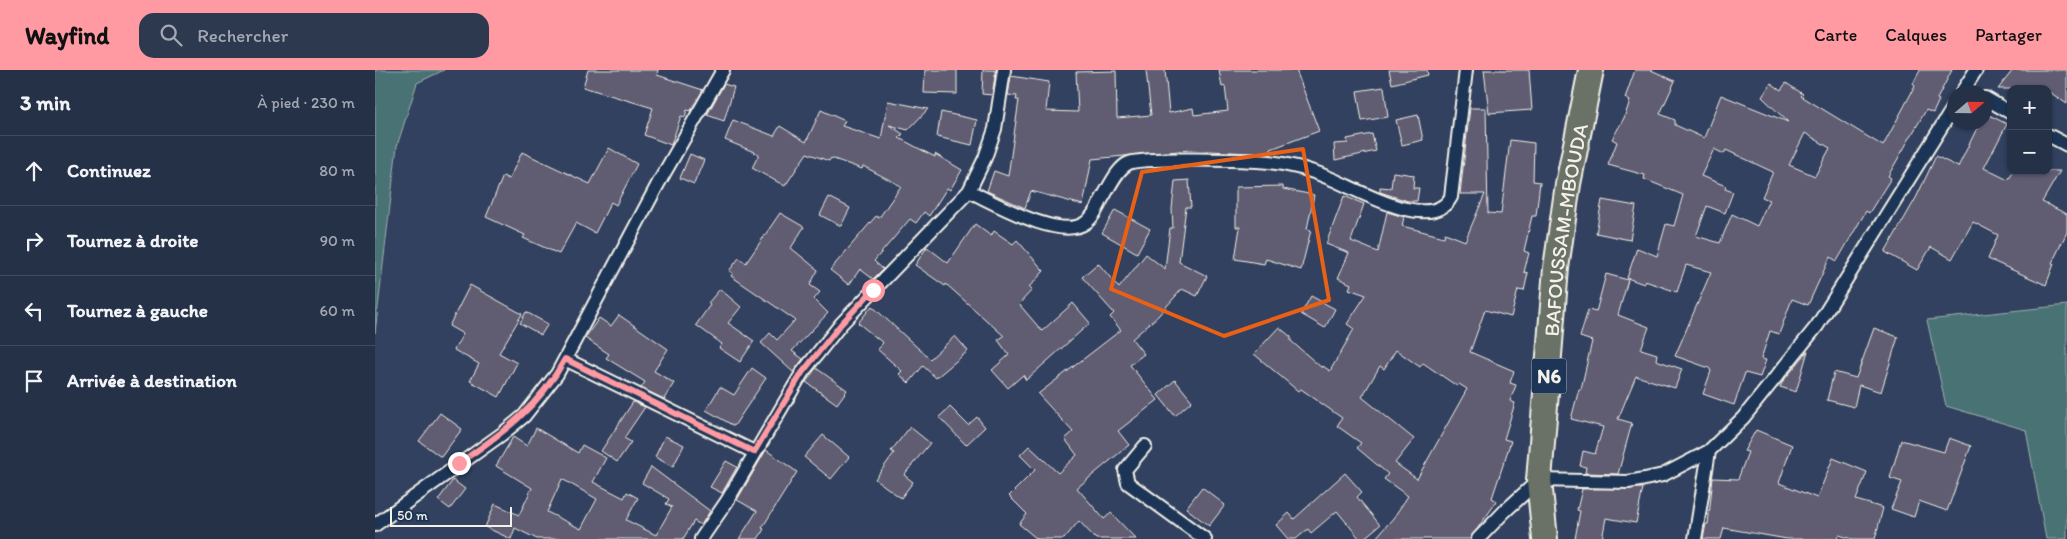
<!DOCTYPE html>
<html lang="fr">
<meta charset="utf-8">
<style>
:root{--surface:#253147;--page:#2d394e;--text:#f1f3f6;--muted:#a3a9b4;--line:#424c60;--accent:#ff9aa2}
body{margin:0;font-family:Itim,sans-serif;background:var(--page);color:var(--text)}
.controls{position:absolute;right:15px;top:15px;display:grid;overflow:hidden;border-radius:10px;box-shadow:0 1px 4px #0004}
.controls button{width:45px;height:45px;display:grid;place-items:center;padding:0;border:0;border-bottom:1px solid var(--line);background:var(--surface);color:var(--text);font:25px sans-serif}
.compass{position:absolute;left:1572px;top:15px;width:45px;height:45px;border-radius:50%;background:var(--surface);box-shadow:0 1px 4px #0004;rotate:70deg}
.scale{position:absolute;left:15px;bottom:12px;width:122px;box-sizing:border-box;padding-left:5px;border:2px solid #f4f1e8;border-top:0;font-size:14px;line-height:18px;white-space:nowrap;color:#f4f1e8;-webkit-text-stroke:4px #1d3557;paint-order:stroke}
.stop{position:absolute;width:15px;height:15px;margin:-11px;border:4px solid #ff9aa2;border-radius:50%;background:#fff}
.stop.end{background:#ff9aa2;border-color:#fff;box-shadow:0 1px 5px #0008}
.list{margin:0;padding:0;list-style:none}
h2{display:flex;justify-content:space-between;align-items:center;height:65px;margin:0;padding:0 20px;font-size:21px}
h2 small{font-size:16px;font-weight:400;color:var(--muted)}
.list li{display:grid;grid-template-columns:32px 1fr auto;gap:15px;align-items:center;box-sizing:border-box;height:70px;padding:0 20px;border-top:1px solid var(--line)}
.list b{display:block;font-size:19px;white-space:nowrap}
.list em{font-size:16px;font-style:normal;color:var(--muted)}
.icon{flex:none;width:28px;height:28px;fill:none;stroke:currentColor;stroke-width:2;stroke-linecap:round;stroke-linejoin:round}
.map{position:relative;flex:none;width:1692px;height:469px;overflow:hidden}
header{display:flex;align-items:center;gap:30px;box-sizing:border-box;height:70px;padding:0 25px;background:var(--accent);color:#111}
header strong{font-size:24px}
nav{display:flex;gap:28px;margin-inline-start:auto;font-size:18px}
.search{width:350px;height:45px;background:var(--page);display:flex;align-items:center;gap:12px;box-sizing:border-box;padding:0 18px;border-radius:15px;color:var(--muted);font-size:19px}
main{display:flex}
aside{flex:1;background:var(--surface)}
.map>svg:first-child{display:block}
.green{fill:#4a7275;stroke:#9fb2ae}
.building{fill:#615c72;stroke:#f4f1e8;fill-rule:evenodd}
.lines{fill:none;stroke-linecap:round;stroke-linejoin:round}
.street-casing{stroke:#f4f1e8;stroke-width:16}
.highway-casing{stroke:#f4f1e8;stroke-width:28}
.street{stroke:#1d3557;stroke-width:12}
.highway{stroke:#6a7166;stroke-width:24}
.route{stroke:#ff9aa2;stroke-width:6}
.marked{fill:none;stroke:#e96117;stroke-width:4;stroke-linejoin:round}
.labels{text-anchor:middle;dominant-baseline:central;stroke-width:4;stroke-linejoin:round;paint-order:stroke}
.shield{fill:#1d3557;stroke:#b4b9bc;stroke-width:1}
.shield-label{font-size:20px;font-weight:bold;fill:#f4f1e8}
.street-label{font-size:21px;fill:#f4f1e8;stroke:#1d3557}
</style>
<header>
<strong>Wayfind</strong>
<div class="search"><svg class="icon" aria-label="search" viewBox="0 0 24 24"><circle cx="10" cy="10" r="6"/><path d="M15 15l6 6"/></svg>Rechercher</div>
<nav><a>Carte</a><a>Calques</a><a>Partager</a></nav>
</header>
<main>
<aside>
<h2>3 min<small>À pied · 230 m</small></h2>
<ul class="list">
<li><svg class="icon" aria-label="ahead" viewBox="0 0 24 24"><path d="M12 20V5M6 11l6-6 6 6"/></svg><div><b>Continuez</b></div><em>80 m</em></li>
<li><svg class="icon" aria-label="right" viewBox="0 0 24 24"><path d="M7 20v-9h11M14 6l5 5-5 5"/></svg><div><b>Tournez à droite</b></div><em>90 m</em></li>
<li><svg class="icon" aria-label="left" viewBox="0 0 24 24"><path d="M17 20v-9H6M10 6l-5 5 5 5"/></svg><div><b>Tournez à gauche</b></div><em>60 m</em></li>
<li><svg class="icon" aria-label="arrive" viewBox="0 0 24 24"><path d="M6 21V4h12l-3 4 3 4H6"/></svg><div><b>Arrivée à destination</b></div></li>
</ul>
</aside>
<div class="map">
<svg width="1692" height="469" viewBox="0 0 1692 469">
<rect width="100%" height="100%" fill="#31415f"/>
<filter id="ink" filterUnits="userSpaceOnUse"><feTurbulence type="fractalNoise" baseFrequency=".02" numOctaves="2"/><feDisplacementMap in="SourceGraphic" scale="10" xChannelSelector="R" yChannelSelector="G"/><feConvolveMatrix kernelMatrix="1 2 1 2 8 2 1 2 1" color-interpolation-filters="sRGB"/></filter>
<g filter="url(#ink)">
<path class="green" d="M0,0H69L42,13L22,76L0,263Z
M1692,235V469H1671L1651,360L1571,336L1552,250Z"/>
<path class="building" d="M213,0H283L282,5L328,20L316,41L312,40L310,47L306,46L296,75L269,65L278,38L208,17Z
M550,0H582V24L549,23Z
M608,0H621L617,25L607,24Z
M771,0H790L794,43L818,38L819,45L853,41L850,16L847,17L844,0H921L944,61L896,79V84L814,80L717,89L708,135L656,121L650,138L612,121L619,101L633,106L644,30H641L642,26L633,25L636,6L674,12L671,41L703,42L701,2L741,1L742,48L776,45Z
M1014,0H1052L1053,5L1017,14Z
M1109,0H1154L1157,40L1114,43Z
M1260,0H1276L1300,11L1285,44L1300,50V55L1329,68L1346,25L1413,52L1387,27L1396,13L1406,20L1411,13L1428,24L1426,26L1508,76L1540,16L1538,14L1545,0H1577L1562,29L1564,30L1558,43L1551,40L1513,106L1516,108L1494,143L1491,141L1462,191L1455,187L1433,235L1417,229L1404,264L1395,261L1386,289L1391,290L1385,307L1370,303L1359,335L1328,324L1336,301L1334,298L1300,286L1336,202L1311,195L1302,222L1270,211L1269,214L1252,208L1262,178L1282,186L1291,154L1299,156L1308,125L1269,109L1270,105L1233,95L1242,72L1237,69L1249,48L1255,31L1250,28ZM1430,63L1455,78L1440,106L1414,95ZM1339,79L1349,84L1351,80L1398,102L1387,127L1394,130L1382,156L1357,144L1345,173L1321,166L1332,136L1350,143L1358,122L1350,119L1351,116L1326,106Z
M1638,0H1692V34L1673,21V19H1623Z
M349,14L359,17L349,51L332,45Z
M1009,17L1013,47L987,51L982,21Z
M513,31L553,39L533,60L514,55L528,64L524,68L560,87V84L587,100L575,120L572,118L554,146L549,142L541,153L535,149L499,191L508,199L498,209L485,199L474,215L455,200L501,146L504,148L526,116L488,96L487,99L456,88L454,91L432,83L410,116L377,98L384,84L350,70L358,50L399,66L405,56L431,72L446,40L470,51L467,56L506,69Z
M1095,38H1111L1113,143L1126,144L1135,70L1159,73L1158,111L1165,112L1161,146H1157L1149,181L1154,183L1149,202L1153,203L1149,221L1143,220L1136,247L1110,240L1095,282L1139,301L1135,313L1141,315L1135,331L1140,333L1129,369L1136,371L1117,428L1122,431L1095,469H1000L1019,447L1033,426L1009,409L1013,404L982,378L986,373L962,356L967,348L926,319L923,321L879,284L904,257L916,267V271L947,298L948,296L955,301L979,259L972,254L991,225L974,219L976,214L963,208L974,183L951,174L969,126L989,134L976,171L1003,182L1012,142L1029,147L1027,156L1069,167L1070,163L1090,171L1110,124H1085ZM1021,280L1045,297L1048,293L1082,316L1084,314L1092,319L1042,409L1020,393L1039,369L987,327L1005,296L1009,299Z
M566,42L602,50L597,75L562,67Z
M1610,43L1632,54L1609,98L1633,110L1639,101H1685L1667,132L1692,144V162L1677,193L1679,194L1671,215L1613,189L1623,165L1598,152L1577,189L1556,177L1542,200L1510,182L1541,128L1561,86L1583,97L1605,52H1610Z
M1043,45L1048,70L1027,75L1021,50Z
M997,64L1001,81L960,90L959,74L973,73L972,69Z
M234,78L262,94L241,135L236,132L220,163L201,153L184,184L148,168L150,165L111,147L128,106L134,109L147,82L215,114Z
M315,84L329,90L319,114L305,108Z
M1018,102L1039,105L1038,118H1044L1042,131H1033L1005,122V117L1016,118Z
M814,110L816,137H811L804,192L832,206L822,226L807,219L783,246L757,269L769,284L755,295L783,330L743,361L754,375L702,418L729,449L736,443L761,469H721L704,451L689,469H662L644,454L652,444L634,426L660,400L645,385L654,376L683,403L702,385L690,369L698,362L663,324L746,260L735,247L739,243L707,207L723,193L744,218L771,184L790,199L795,158H798L797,139L800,111Z
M908,116V119L939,125L932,159L936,160L926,200L891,189L889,194L860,189L865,157H861V117Z
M454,127L475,138L466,156L445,145Z
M1227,130L1261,136L1255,170L1221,163Z
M740,140L775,159L762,183L727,163Z
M405,143L429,157L416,178L443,200L435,215L445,222L439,229L453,243L417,281L428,289L418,302L386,273L395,263L402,270L420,250L356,206L358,203L354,201L364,188L371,193Z
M600,154L616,166L619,161L638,174L642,170L669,201L654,217L657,220L644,234L667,261L698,233L715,253L651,310L648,305L633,318L617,300L634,285L623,270L629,266L571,214L570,216L540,195L552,177L573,193Z
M1231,204L1253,210L1243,245L1274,257L1266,279L1282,284L1281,290L1307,299L1300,318L1261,306L1243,349L1257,353L1243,404L1210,403L1211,397L1205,396L1208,381L1220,384L1228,357L1196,349L1204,319H1206L1217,271L1205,267L1213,240L1221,242Z
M95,215L147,244L124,283L142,293L124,327L95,311L104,294L79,280L88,264L74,256Z
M345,219L366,237L353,253L379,271L365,292L344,278L347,274L321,255L335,235L333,233Z
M936,226L960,239L950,258L926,244Z
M497,236L555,289L580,266L593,281L561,308L548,296L534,313L524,304L527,301L502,279L508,273L483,253Z
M151,242L173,254L166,265L145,253Z
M244,245L293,279L279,301L299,313L289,329L266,318L270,312L231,288L234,284L210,268L224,248L236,256Z
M1499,258L1523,267L1506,322L1484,315L1479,337L1452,330L1459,302L1481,308Z
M1433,281L1421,322L1405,317L1409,310Z
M377,298L391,308L359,356L331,340L345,317L359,325Z
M441,298L472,320L462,334L431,312Z
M800,310L817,331L800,346L783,325Z
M258,332L270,337L249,368L256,372L242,392L226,381Z
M575,337L593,355L602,347L610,357L591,375L564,347Z
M65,343L87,359L66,387L44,371Z
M535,357L555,373L529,405L538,412L526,428L500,409L519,383L516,381Z
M161,358L203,383L207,375L231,388L218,412L249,428L252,422L263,428L251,450L281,465L297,437L291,434L294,429L267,413L276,397L335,441L326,455L319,451L308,469H162L140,458L136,469L110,457L120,434L144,445L157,418L121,396L138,367L152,376ZM187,409L222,429L206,459L172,442Z
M1381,360L1417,375L1404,413L1442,428L1458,388L1492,402L1481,430L1508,438L1500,469H1478L1464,465L1463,469H1412L1349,458L1346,469H1328L1331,454H1333L1338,408L1363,409L1373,382L1369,381Z
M448,365L474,387L456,409L429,387Z
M290,366L309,375L298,397L280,387Z
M1574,368L1596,376L1572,441L1544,431L1539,447L1516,439L1527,412L1515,408L1526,370L1569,382Z
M391,380L422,402L387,458L389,459L383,469H364L382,441L362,430Z
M351,391L362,397L347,423L335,417Z
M970,403L987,422L982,427L1005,455L988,469H985L962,441L936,463L933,459L921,469H913L901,455L914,443L919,449Z
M78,410L90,419L75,439L63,430Z
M827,417L850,435L834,456L811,438Z
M1268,418L1261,453L1231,448L1227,469H1200L1205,441L1202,440L1207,419Z"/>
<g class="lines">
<g class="street-casing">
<path id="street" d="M1587,22L1601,0
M1610,28L1636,43
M1673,65L1692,75
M594,121C620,133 685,171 710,153C718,148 723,137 727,129C734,118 742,98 754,93C766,87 875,90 894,92C915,94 939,101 959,110C985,121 1057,163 1076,127L1091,0
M190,289L379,382
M770,376L750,400L753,413L830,469
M0,455L127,364L149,346L182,304L283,114L348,0
M326,469L352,431L427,303L466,254L594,121L610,88L620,59L629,0
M1103,469L1130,441L1164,410L1253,412L1270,409L1288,405L1334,381L1368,348L1442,256L1580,35
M1320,469L1334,381"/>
</g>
<g class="highway-casing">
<g id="highway">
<path id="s1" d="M1170,469L1164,410L1181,198L1193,114L1216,0"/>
</g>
</g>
<use href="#street" class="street"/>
<use href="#highway" class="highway"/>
</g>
</g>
<g class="lines" filter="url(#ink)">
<path class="route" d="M84,393C128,363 164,337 190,289L379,382L427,303L466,254L498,220"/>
</g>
<path class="marked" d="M928,79L954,230L849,266L736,219L767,102Z"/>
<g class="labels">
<rect class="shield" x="1156.5" y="288.5" width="35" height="35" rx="4"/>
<g class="shield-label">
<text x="1174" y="306">N6</text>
</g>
<g class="street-label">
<text stroke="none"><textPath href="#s1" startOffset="311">BAFOUSSAM-MBOUDA</textPath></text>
</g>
</g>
</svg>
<div class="controls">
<button>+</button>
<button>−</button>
</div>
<svg class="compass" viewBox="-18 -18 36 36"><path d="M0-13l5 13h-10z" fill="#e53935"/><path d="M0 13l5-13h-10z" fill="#a3a9b4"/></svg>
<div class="scale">50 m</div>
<div class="stop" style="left:498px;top:220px"></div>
<div class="stop end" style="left:84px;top:393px"></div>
</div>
</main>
